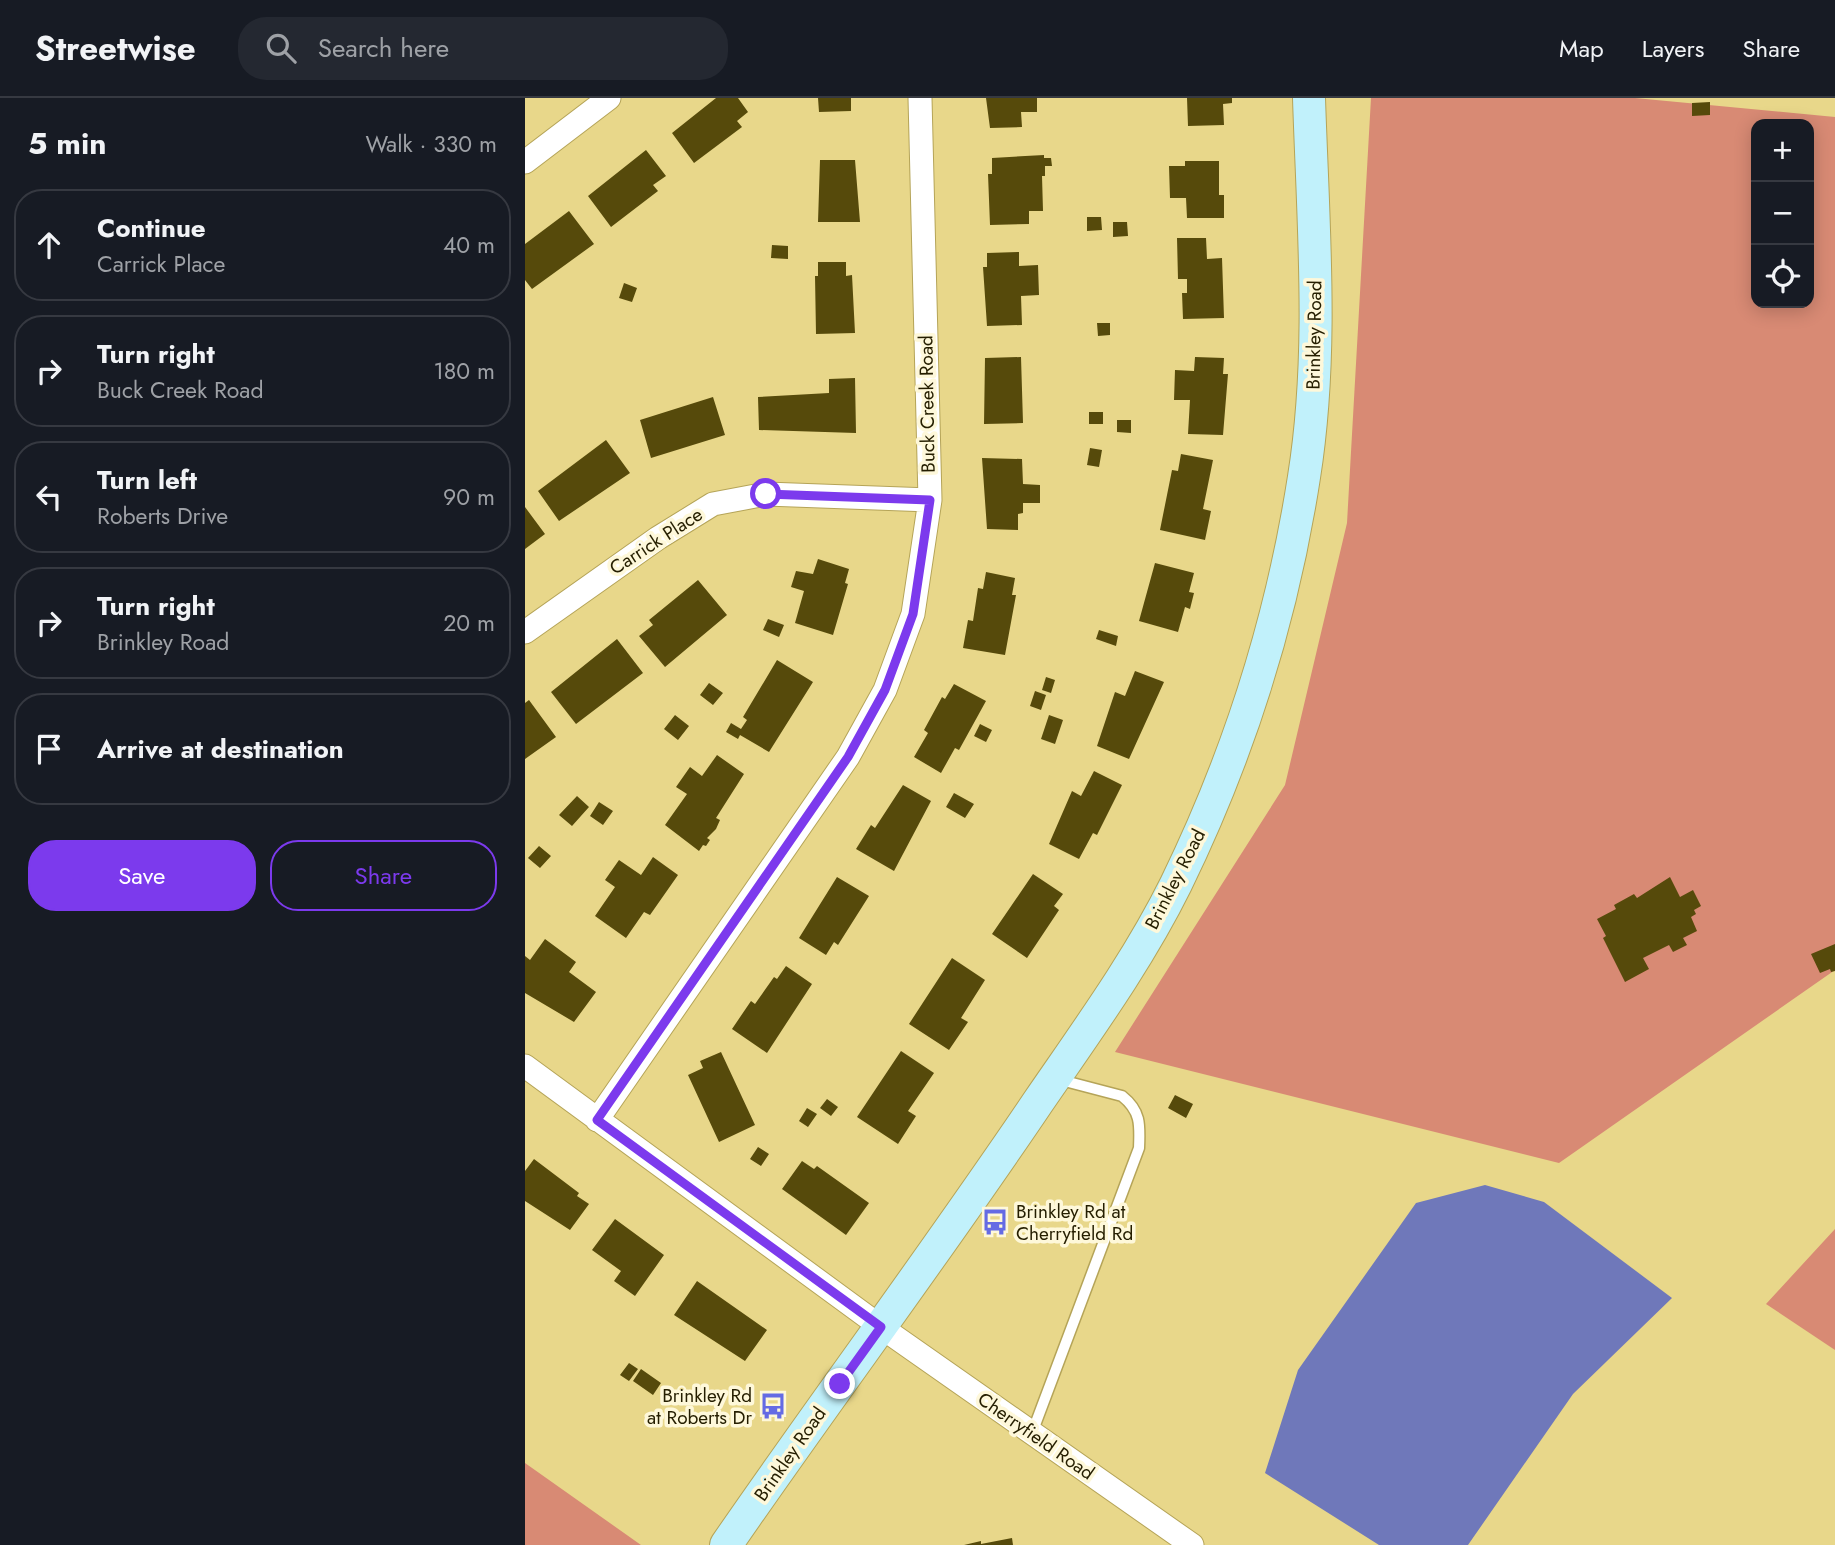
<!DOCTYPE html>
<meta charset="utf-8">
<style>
:root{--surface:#171b24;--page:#242831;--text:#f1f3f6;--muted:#9ea1a6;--line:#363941;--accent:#7c3aed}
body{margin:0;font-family:Jost,sans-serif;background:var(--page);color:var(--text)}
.controls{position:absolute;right:21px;top:21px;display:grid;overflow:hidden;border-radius:14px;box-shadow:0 4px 18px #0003}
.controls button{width:63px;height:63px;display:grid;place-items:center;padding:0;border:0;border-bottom:2px solid var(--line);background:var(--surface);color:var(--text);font:35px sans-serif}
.stop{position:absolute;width:21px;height:21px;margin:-16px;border:5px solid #7c3aed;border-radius:50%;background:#fff}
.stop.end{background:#7c3aed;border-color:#fff;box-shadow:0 2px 7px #0008}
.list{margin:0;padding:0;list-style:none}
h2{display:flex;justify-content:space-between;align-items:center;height:91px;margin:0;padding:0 28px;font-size:30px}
h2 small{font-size:23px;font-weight:400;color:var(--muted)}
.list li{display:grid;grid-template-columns:46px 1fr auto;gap:21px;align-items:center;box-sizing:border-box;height:112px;margin:0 14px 14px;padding:0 14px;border:2px solid var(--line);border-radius:28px}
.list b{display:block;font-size:26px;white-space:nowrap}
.list p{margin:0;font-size:23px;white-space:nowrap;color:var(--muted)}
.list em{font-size:23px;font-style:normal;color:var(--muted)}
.actions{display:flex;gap:14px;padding:21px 28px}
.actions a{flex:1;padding:16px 0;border:2px solid var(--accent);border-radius:28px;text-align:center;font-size:24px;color:var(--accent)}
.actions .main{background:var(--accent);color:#fff}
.icon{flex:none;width:38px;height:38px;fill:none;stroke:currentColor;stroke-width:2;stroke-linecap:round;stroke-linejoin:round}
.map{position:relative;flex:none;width:1310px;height:1447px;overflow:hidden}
header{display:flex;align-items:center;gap:42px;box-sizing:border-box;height:98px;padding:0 35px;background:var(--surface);border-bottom:2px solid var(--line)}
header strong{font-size:33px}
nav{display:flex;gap:38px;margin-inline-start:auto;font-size:24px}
.search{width:490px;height:63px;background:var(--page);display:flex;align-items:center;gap:18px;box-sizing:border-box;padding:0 24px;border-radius:28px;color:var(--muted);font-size:26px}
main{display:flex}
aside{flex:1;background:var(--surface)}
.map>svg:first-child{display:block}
.forest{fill:#d88a74;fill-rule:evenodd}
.water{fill:#6f78ba}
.building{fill:#564a0b}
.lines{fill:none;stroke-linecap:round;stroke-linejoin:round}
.service-casing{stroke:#b5a458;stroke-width:13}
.minor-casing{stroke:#b5a458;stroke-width:25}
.secondary-casing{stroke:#b5a458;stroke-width:34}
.service{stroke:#fff;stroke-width:10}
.minor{stroke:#fff;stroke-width:23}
.secondary{stroke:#c1f1fb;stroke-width:32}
.route{stroke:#7c3aed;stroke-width:9}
.labels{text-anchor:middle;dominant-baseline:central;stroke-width:7;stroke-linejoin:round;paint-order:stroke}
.street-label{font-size:19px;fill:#251e00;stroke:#fef8da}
.poi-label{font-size:19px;fill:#251e00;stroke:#fef8da;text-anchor:start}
</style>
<header>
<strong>Streetwise</strong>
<div class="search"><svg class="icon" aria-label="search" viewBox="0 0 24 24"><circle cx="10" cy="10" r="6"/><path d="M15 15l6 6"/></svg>Search here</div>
<nav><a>Map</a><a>Layers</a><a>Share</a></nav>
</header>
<main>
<aside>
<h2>5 min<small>Walk · 330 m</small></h2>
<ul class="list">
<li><svg class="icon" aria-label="ahead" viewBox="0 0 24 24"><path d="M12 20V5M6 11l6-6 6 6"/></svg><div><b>Continue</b><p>Carrick Place</p></div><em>40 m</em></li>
<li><svg class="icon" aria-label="right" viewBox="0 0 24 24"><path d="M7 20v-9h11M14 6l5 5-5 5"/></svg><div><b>Turn right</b><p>Buck Creek Road</p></div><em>180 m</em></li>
<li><svg class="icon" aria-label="left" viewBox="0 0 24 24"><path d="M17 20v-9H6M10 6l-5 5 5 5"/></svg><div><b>Turn left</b><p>Roberts Drive</p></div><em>90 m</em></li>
<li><svg class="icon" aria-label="right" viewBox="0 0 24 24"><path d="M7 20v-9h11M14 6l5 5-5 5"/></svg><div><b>Turn right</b><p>Brinkley Road</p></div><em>20 m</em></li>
<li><svg class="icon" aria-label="arrive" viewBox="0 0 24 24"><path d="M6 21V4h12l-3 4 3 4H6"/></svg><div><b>Arrive at destination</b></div></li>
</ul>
<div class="actions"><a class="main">Save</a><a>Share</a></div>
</aside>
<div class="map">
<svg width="1310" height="1447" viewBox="0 0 1310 1447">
<rect width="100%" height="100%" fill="#e8d78a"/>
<path class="forest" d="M846,0H1110L1310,19V872L1034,1065L590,954L760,687L822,425ZM1231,26H1284V205H1231Z
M1310,1131V1252L1241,1206Z
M0,1365L116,1447H0Z"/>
<path class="water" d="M960,1087L1019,1104L1147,1200L1048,1296L943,1447H854L740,1375L773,1272L891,1105Z"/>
<path class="building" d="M191,0H213L223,14L212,23L217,29L169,65L147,35Z
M293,0H326V13L294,14Z
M461,0H512V14H496L497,29L465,30Z
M662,0H707V5L698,6L699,27L663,28Z
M1185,4V17L1167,18V5Z
M121,52L141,78L128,87L133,93L86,129L63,98Z
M519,57V60H526L527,68H520V78H517L518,113H504V126L465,127L463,76H467V60Z
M295,62H330L335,124H293Z
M660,63H694V97H699V120H662L661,100H645L644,68H660Z
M44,113L69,146L7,191L0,182V146Z
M562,119H576L577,132L562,133Z
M588,124H602L603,138L588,139Z
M652,140H681L682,161L697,160L699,220L658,221L657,195H662V181H653Z
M247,147L263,148V161L246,160Z
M494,154V168L513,167L514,197L496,198L497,227L462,228L458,169H462V155Z
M293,164H321V178L327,177L330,235L291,236L290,178H293Z
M99,185L112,190L107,204L94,200Z
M572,225H585V237L573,238Z
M496,259L498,325L459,326L460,260Z
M670,259L699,260L698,276H703L698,337L663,336L665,302H649L650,272L669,273Z
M330,280L331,335L234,332L233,299L304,295V281Z
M188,299L200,337L126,360L115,322Z
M564,314H578V326H564Z
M592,322H606V335L592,334Z
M81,342L105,375L34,423L13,393Z
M565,350L577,352L574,369L562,367Z
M656,356L688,362L678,411L686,413L680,442L635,432L647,372L653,373Z
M457,360L497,361L498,386L515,387V405H498V415L493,416V432L462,431Z
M0,409L20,436L0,451Z
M293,461L324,471L320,485L323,486L308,537L270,525L279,493L266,489L271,473L288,476Z
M630,465L669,475L664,494L669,495L665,511L660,509L653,534L614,523Z
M461,474L490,480L487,497H491L480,557L438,550L443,522L448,523L453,490L458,491Z
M173,482L202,517L140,569L114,538L128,527L124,522Z
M243,521L259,527L254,539L238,532Z
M574,532L593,538L591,548L571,541Z
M92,541L118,575L51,626L26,594Z
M252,562L288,584L244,654L215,637L213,641L201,634L206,625L216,631L222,622L218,619Z
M610,573L639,584L604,661L572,648L590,594L600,598Z
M521,579L530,582L526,595L517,592Z
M184,585L198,595L188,607L175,597Z
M429,586L461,603L434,652L430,650L416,675L389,659L403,635L399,632L417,599L420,601Z
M510,593L521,597L516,612L505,608Z
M4,602L31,639L0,661V605Z
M150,617L164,628L153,642L139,631Z
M524,617L538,622L530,646L516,641Z
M455,626L467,632L461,644L449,638Z
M192,657L219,676L191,720L195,722L191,731L182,740L185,742L181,748L178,747L174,753L140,727L162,696L151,689L165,669L177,678Z
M569,673L597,687L572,737L568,735L554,761L524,746L547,693L556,698Z
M378,687L406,703L369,773L331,751L346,727L350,730Z
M429,695L449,706L440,720L421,709Z
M52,698L64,709L47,728L34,717Z
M74,704L88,713L78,727L65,718Z
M14,748L26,758L15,770L3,760Z
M128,759L153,777L125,817L119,814L101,840L70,818L90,789L80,782L94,762L116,777Z
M508,776L538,796L529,808L534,812L502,860L467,836Z
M312,779L344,798L313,847L309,844L301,857L274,840Z
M1145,779L1155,799L1168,792L1176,808L1169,812L1171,816L1166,819L1172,833L1158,840L1162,847L1148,854L1144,847L1118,860L1124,871L1100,884L1078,840L1081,838L1072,821L1091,811L1089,807L1109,796L1112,800Z
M20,841L51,864L44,874L71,894L49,924L0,895V858L5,862Z
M1310,846V873L1306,874L1305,871L1295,875L1286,856Z
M427,860L460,882L436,920L443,924L424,952L384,926Z
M261,868L287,886L242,955L207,931L226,903L230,906L249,879L252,881Z
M376,953L409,975L383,1013L391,1018L373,1046L332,1019Z
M196,954L230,1027L194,1044L163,977L178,970L175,963Z
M650,997L668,1006L661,1020L643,1010Z
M302,1001L313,1009L306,1018L295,1010Z
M282,1010L292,1016L283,1029L274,1023Z
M233,1049L244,1056L236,1068L225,1061Z
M9,1061L54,1095L52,1098L64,1106L45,1132L0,1103V1073Z
M277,1063L289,1071L292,1068L344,1105L321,1137L257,1091Z
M90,1121L139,1157L110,1198L89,1183L96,1173L67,1152Z
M172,1183L242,1232L220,1263L149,1217Z
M104,1265L113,1271L104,1283L95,1277Z
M116,1271L136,1285L128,1297L108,1283Z
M487,1440L488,1447H439L456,1443V1446Z"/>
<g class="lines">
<g class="service-casing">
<path id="service" d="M507,1335L614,1050C615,1027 616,1013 597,998L532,981"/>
</g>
<g class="minor-casing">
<path id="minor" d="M0,64L84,0
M0,534L133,440L188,406L241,396L405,402
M0,968L356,1229L667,1447
M72,1022L323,659L360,592L388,516L405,402L395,0"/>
</g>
<g class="secondary-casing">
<path id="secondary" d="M201,1447C303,1299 412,1154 513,1004C561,934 613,863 651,786C714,657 757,521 779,379C799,254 788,126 784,0"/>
</g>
<use href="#service" class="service"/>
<use href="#minor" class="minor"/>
<use href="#secondary" class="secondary"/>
</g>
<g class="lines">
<path class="route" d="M241,396L405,402L388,516L360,592L323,659L72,1022L356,1229L315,1286"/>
</g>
<defs>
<g id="bus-bare" transform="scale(2.1)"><path d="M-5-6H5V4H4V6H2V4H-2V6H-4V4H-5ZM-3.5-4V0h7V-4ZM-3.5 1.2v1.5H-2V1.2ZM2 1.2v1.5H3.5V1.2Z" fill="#656be4" stroke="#fef8da" stroke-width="2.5" paint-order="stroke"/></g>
</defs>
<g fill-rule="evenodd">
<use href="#bus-bare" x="470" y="1124"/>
<use href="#bus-bare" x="248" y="1308"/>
</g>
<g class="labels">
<g class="street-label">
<text transform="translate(789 237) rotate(-89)">Brinkley Road</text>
<text transform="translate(402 306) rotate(-91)">Buck Creek Road</text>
<text transform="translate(131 443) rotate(-33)">Carrick Place</text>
<text transform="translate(650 781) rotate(-63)">Brinkley Road</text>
<text transform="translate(511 1338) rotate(35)">Cherryfield Road</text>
<text transform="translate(265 1356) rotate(-55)">Brinkley Road</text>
</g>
<g class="poi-label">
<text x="491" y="1113">Brinkley Rd at<tspan x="491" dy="22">Cherryfield Rd</tspan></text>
<text x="227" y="1297" text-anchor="end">Brinkley Rd<tspan x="227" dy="22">at Roberts Dr</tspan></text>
</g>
</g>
</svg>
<div class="controls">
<button>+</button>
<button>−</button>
<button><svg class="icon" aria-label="locate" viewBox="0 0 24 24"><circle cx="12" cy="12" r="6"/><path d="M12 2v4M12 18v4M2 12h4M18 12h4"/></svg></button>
</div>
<div class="stop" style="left:241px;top:396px"></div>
<div class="stop end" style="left:315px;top:1286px"></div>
</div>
</main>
